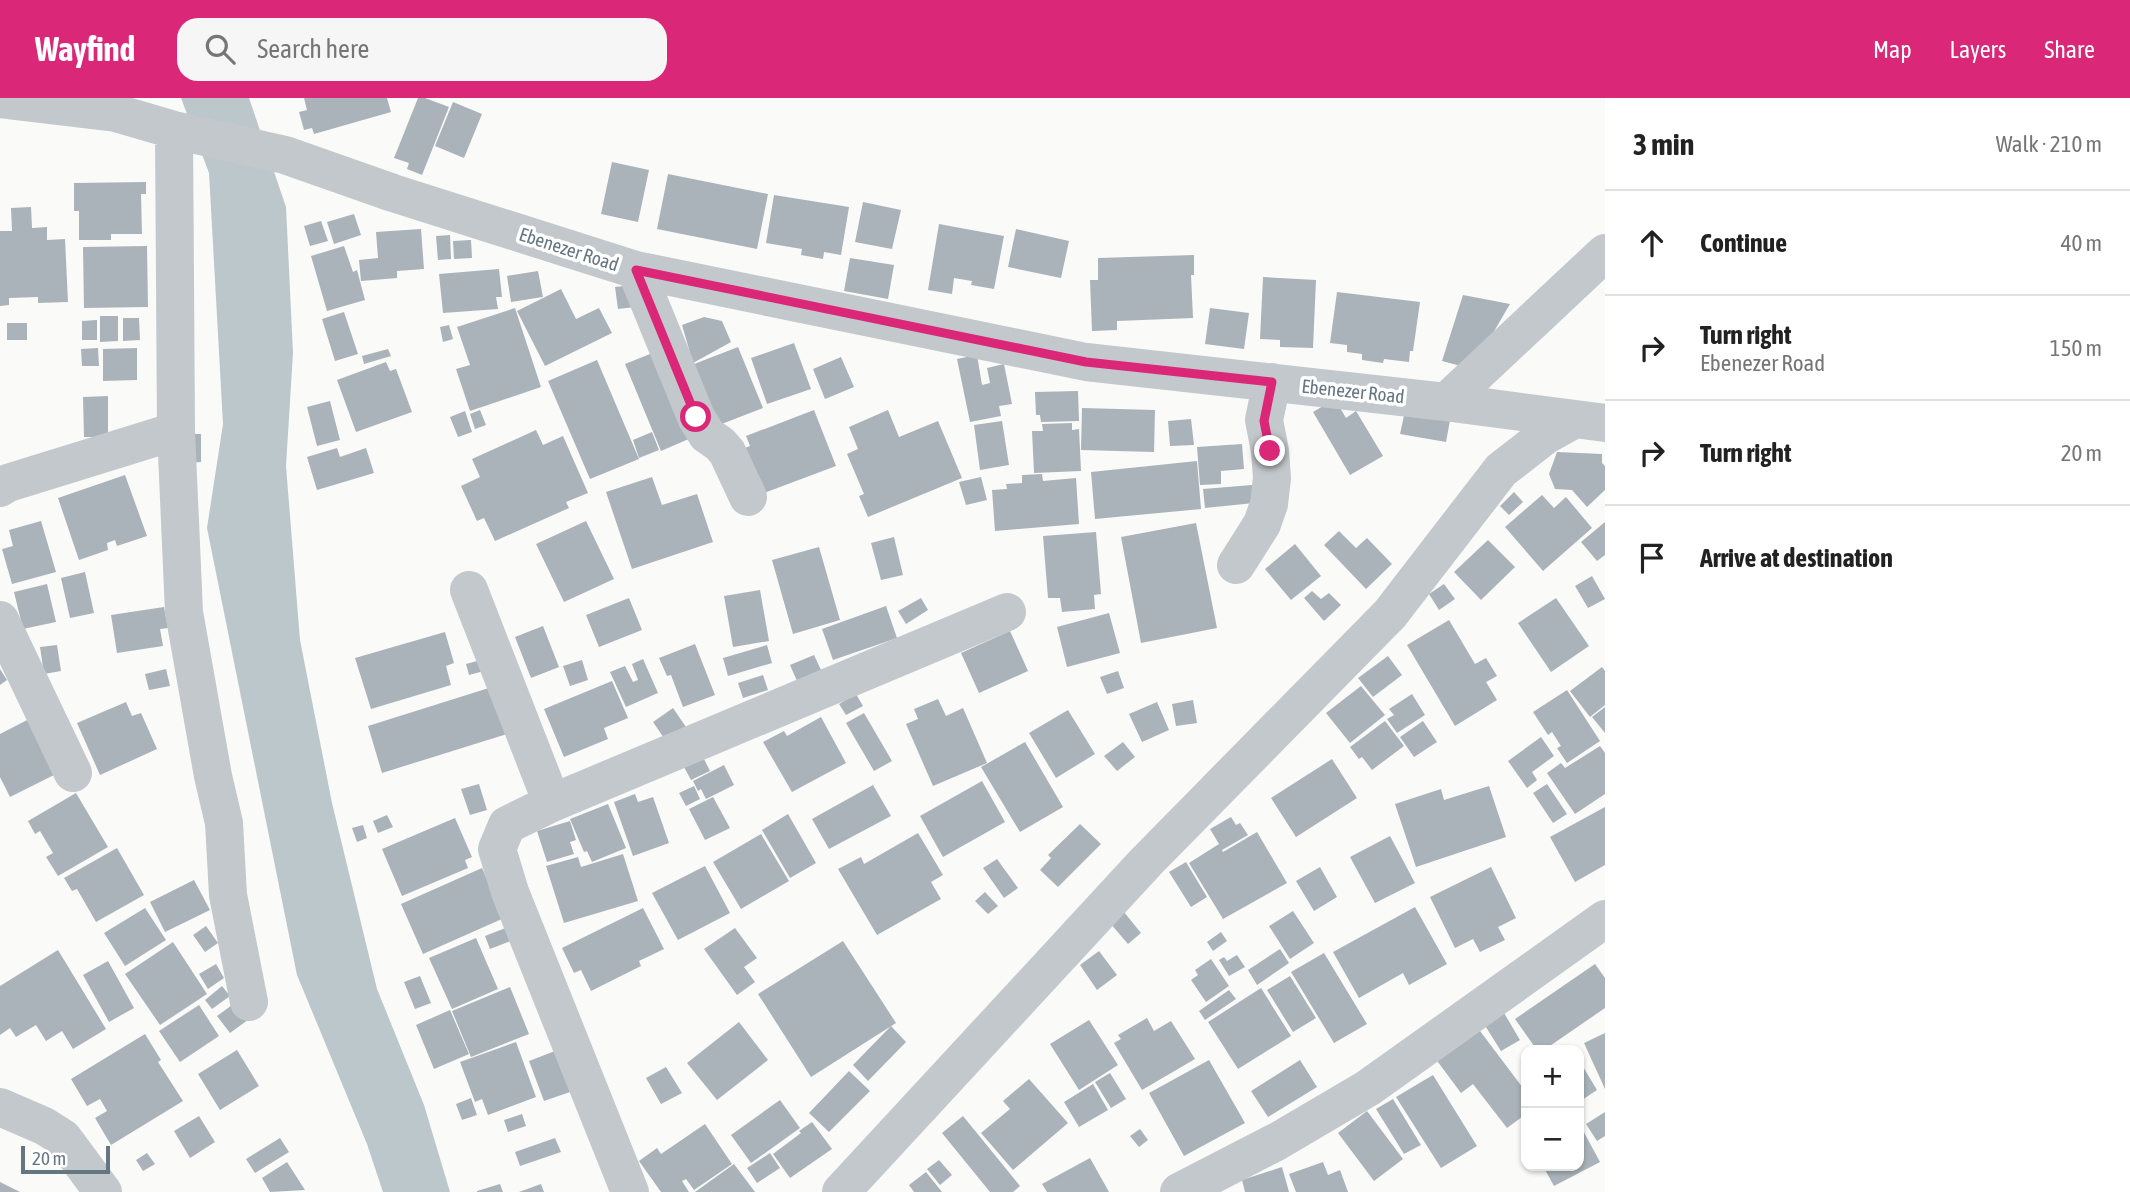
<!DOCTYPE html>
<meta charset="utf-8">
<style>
:root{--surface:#fff;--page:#f6f6f6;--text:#222;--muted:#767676;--line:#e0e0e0;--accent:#db2777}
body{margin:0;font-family:"Asap Condensed",sans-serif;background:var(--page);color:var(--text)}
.controls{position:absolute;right:21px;bottom:21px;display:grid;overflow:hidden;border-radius:14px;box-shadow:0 2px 5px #0004}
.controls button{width:63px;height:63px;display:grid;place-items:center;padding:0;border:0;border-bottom:2px solid var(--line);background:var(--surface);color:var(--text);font:35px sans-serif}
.scale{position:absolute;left:21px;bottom:18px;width:89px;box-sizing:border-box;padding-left:7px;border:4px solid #657683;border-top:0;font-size:19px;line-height:24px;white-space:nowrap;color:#657683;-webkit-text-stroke:5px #fff;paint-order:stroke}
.stop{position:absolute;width:21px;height:21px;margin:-16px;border:5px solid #db2777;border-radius:50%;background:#fff}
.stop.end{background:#db2777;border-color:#fff;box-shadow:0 2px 7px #0008}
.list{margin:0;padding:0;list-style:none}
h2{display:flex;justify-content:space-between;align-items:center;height:91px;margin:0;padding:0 28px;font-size:30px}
h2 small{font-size:23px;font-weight:400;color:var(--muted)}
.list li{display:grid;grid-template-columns:46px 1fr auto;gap:21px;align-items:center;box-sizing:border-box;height:105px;padding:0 28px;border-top:2px solid var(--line)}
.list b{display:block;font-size:26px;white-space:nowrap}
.list p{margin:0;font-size:23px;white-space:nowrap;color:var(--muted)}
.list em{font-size:23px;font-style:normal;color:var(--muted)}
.icon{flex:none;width:38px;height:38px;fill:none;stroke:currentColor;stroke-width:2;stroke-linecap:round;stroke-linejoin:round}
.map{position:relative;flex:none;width:1605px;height:1094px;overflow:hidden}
header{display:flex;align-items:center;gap:42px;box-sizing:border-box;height:98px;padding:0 35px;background:var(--accent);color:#fff}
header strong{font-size:33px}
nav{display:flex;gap:38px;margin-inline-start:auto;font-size:24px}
.search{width:490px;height:63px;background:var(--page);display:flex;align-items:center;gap:18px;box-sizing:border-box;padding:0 24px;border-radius:21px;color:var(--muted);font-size:26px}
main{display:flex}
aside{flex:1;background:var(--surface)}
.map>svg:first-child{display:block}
.water{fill:#bbc7cb}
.building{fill:#aab3b9}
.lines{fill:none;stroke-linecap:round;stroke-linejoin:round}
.minor{stroke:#c3c8cc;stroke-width:38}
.route{stroke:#db2777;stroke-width:9}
.labels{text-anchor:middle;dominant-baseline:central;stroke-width:7;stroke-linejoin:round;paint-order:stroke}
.street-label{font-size:19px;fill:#657683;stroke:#fff}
</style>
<header>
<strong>Wayfind</strong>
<div class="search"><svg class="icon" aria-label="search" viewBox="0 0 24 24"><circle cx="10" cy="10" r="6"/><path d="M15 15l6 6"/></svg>Search here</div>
<nav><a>Map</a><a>Layers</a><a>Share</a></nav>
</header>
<main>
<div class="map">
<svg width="1605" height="1094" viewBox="0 0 1605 1094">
<rect width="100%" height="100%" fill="#fafaf8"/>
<path class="water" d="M181,0H249L286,109L293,255L286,368L300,542L332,705L377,891L424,1007L450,1094H383L367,1046L297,877L207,430L223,326L209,75Z"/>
<path class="building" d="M304,0H387L391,14L314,36L312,30L304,32L299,14L307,12Z
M418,0H425L449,9L422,77L407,71L409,65L394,60Z
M453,4L482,16L464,60L435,48Z
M612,64L649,72L638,124L601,116Z
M668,76L768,96L757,151L657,131Z
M146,84V96H141L142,136H111V142H79V113H74V85Z
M774,97L849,109L841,157L824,154L823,161L801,157L802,151L766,145Z
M863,104L901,112L892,151L855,144Z
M31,109L32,130L47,129V142L65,141L68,204L38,205V199L9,200V207L0,208V133H12L11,110Z
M354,116L361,137L334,146L327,124Z
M321,123L328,143L310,148L304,128Z
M939,126L1004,138L994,191L971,187L972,183L954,180L952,196L928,192Z
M421,131L424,171L397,173V180L361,183L359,162L378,160L376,134Z
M1016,131L1069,143L1061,180L1008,169Z
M450,137L451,161L438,162L436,138Z
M471,142L472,160L454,161L453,143Z
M147,148L148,209L84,210L83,149Z
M344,148L353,174L357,172L365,202L327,213L311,158Z
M1194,157V177H1191L1193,220L1117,223V232L1092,233L1090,182H1098V160Z
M850,160L894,167L888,201L844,193Z
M499,171L502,199H496L498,211L443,215L439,176Z
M538,173L543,199L511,204L507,178Z
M1263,179L1316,182L1313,250L1280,249V242L1260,241Z
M633,187L635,209L618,211L615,189Z
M561,191L576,221L599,210L612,235L545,268L517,213Z
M1337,194L1420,204L1413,253H1410L1409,264L1384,261L1383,265L1362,262V256L1347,254V247L1330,245Z
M1463,197L1510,206L1472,271L1442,263Z
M515,210L541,289L470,313L456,271L470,267L457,229Z
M1210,210L1249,215L1244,251L1205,246Z
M344,214L358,256L335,263L322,221Z
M100,218H118V243L100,244Z
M704,219L722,223L731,244L693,265L682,227Z
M123,220H139L140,242L123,243Z
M97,222V242H82V223Z
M7,225H27V242H7Z
M449,227L453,241L443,244L440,229Z
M794,245L811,291L767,306L751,260Z
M738,249L763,310L714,329L689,268Z
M98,250L99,268H82L81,251Z
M137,250V282L103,283V251Z
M388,251L391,258L364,266L362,258Z
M655,254L691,340L661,353L625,266Z
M977,257L982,287L990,285L987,270L1004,266L1012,306L999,308L1001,318L970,324L957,261Z
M841,259L854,289L825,301L813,271Z
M597,262L639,361L590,381L548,283Z
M386,264L390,273L396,271L412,314L356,334L337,282Z
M1078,293L1079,323L1041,324L1040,317H1036L1035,294Z
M108,298V339H84L83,299Z
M1335,301L1346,320L1356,313L1383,358L1350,377L1313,314Z
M330,303L340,342L317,348L307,309Z
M1082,310L1155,312L1154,354L1081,352Z
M480,312L486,327L475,331L470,316Z
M814,312L836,368L753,399L735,354L750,348L746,338Z
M888,312L899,339L938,323L962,380L868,419L859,398L864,396L847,356L858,351L849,329Z
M465,313L472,334L458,339L450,319Z
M1405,313L1451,317L1446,344L1400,336Z
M1191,321L1194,347L1170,348L1168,323Z
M1002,323L1009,367L980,372L974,327Z
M1072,325V332L1079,331L1081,373L1034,375L1032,333H1043L1042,326Z
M536,332L543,347L563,338L588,395L566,404L569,410L495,443L484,420L477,423L461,388L480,379L472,361Z
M652,334L659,352L639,360L633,342Z
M185,336H201V364L186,365Z
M1242,346L1244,371L1221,373V386L1200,387L1197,349Z
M337,350L340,359L366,350L374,375L317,392L307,359Z
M1557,354L1602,356V365L1605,368V392L1587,409L1572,392L1555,391L1549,376Z
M1197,363L1201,411L1095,421L1091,374Z
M1042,376L1043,383L1076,380L1079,426L995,433L992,392L1007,391L1006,386L1022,385V377Z
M125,377L147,438L117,448L115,442L107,445L108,452L79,462L58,400Z
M652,379L662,407L697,396L713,444L632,471L606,394Z
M981,379L987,402L966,407L959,384Z
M1252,387L1254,405L1205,410L1203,391Z
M1514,394L1523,404L1509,417L1500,408Z
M1542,397L1554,410L1566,399L1592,430L1543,473L1505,429Z
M41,423L56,474L12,486L2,451L13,448L9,432Z
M586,423L614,481L564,504L536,446Z
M1605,424V457L1597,463L1581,444Z
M1196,425L1217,530L1141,545L1121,439Z
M1339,433L1356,450L1367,440L1392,466L1366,491L1324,447Z
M1096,434L1101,496L1094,497L1095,511L1062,514L1060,500H1048L1043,438Z
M894,439L903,477L881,482L871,445Z
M1488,442L1515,469L1481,502L1454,474Z
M1295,446L1321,478L1291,502L1265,471Z
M819,449L840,522L793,536L772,462Z
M85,474L94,515L70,520L61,480Z
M1592,478L1605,501L1588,510L1575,488Z
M47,486L56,524L23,531L14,494Z
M1444,486L1455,501L1439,512L1429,496Z
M760,492L769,543L733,549L724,498Z
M1312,493L1321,501L1329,495L1341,507L1324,523L1304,500Z
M629,500L642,532L599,549L586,517Z
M921,500L928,512L906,526L898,513Z
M1556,500L1589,548L1551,574L1518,525Z
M886,508L897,540L833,562L822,531Z
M164,509L168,530L160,531L163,548L117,555L111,517Z
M1109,515L1120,555L1067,569L1057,529Z
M1449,522L1475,566L1486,560L1497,578L1486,584L1497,602L1455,628L1407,547Z
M543,528L559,569L531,580L515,539Z
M1010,533L1028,573L979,595L961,555Z
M445,534L454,565L446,568L451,587L371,611L355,560Z
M695,546L715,597L683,609L671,577L667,578L659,560Z
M57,547L61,573L44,576L40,549Z
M767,547L772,565L728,578L723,560Z
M814,557L821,572L797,583L790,567Z
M1388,558L1402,577L1373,599L1358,580Z
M643,561L658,595L626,609L610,574L625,568L633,584L638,582L632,566Z
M481,562L484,573L469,577L466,566Z
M582,562L588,582L570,588L563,568Z
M1602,569L1605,573V607L1590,619L1570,593Z
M0,571L7,582L0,587Z
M166,571L170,588L149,592L145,576Z
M1118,573L1124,590L1107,596L1100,579Z
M763,577L768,592L743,600L738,585Z
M612,583L628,620L604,630L608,641L564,659L544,611Z
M1361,588L1385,617L1350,645L1326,615Z
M492,589L507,636L382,675L368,628Z
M1567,592L1600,643L1567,665L1557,650L1561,648L1552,634L1548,637L1533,614Z
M856,596L863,608L846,617L839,606Z
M1412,596L1425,617L1397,635L1387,621L1394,617L1389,611Z
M938,601L946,618L963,610L987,665L933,688L906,626L918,621L914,611Z
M1193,602L1197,625L1176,628L1172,606Z
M126,604L132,618L141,615L157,651L100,677L77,625Z
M1157,604L1169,632L1142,644L1129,616Z
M1605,609V635L1592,619Z
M673,610L686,629L666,643L653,624Z
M1068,612L1095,656L1056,680L1029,635Z
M864,615L892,663L874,673L846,625Z
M37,617L64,672L10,699L0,679V636Z
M821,619L846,665L792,694L763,644L784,633L787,638Z
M1385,623L1404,648L1372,672L1362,659L1359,661L1350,649Z
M1423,623L1437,644L1414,659L1400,639Z
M1541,639L1554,658L1532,674L1537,682L1527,690L1508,663Z
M1025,644L1063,709L1020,734L981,669Z
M1123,644L1135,659L1117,673L1104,658Z
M1600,648L1605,655V696L1575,716L1547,675L1561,665L1565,670Z
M703,659L710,673L691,682L684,669Z
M1332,661L1357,700L1296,739L1271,700Z
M724,667L734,687L706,701L701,691L698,693L693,683Z
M982,683L1005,724L943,759L920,718Z
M479,686L487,712L470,717L461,691Z
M1547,686L1567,716L1553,725L1533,695Z
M873,687L891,718L829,751L812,721Z
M694,688L700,701L686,708L679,695Z
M1489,688L1506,739L1416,769L1395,706L1441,691L1444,702Z
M76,695L108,749L58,778L46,759L53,755L40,733L35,736L28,723Z
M635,696L638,704L653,699L669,745L633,758L614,704Z
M713,699L730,730L705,742L689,711Z
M608,706L626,750L592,764L587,753L584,754L570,721Z
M1605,709V767L1575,784L1550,739Z
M788,716L816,765L790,780L762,732Z
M387,717L393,729L378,735L373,723Z
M1231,719L1236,727L1240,725L1248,737L1222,752L1223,754L1257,734L1287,785L1223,821L1189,765L1219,746L1210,731Z
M455,720L472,759L465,762L468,770L402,798L382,751Z
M570,723L576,742L570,744L574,756L547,764L537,733Z
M1080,726L1101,746L1058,789L1040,772L1051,760L1048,757Z
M363,727L367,740L357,744L352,730Z
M918,735L943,777L931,784L941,801L877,837L838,771L861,759L864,766Z
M761,736L789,783L741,811L713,764Z
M1390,738L1415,785L1375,805L1350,759Z
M117,750L144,797L96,824L77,791L72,793L64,780Z
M623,756L638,803L564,825L546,768L578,759L581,769Z
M997,761L1018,790L1004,800L983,770Z
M1186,764L1207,799L1191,809L1169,774Z
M705,768L730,815L678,842L652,795Z
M1320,769L1337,799L1314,813L1296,783Z
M1491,769L1516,820L1498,829L1505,842L1480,854L1473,841L1455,850L1430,799Z
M482,770L504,820L423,856L401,806Z
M194,782L210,812L165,834L150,804Z
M985,794L998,808L988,816L975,803Z
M1415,809L1447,866L1409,887L1403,875L1359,900L1333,854Z
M145,810L166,842L125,868L104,835Z
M643,810L664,851L639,863L641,868L591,893L581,872L574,875L562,850Z
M1293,813L1314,845L1290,861L1269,828Z
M1124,814L1141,835L1128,846L1110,825Z
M206,828L218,845L205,854L193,837Z
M508,829L513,842L490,851L485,838Z
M735,830L757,860L744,869L755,884L737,897L704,851Z
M1221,834L1227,843L1213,853L1207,844Z
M476,840L498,891L452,911L429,860Z
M843,843L896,925L811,979L758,896Z
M173,844L207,896L160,927L125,876Z
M1280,851L1289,865L1257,887L1248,872Z
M58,852L106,931L73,951L62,933L46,943L36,927L16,939L10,930L0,937V888Z
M1099,853L1117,877L1097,892L1080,867Z
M1324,855L1367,926L1334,945L1291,874Z
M1237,857L1245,869L1229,878L1219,862L1224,859L1227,863Z
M1211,861L1229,888L1206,904L1191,882L1198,877L1195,872Z
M108,863L134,910L109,924L83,877Z
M216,866L224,880L208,891L199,876Z
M1595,866L1605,880V910L1544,952H1537L1515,921Z
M420,878L431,905L415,911L404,884Z
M1290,878L1316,920L1293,934L1267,892Z
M222,888L230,898L212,911L205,902Z
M510,889L529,936L471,959L452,913Z
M1261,890L1291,938L1238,971L1208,924Z
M1229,892L1236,901L1205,922L1199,913Z
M239,902L252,919L230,935L217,918Z
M199,907L219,938L180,964L159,933Z
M450,912L469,956L434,971L416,927Z
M1504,915L1520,942L1501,953L1484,926Z
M1147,920L1154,933L1171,923L1195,961L1142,992L1114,945L1121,941L1118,937Z
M1089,922L1118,967L1079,992L1050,946Z
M739,924L768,962L717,1002L687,965Z
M891,928L906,944L868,983L853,967Z
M1477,929L1526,994V1016L1507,1030L1473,986L1461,995L1435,960Z
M1605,935V991L1584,945Z
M145,936L161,962L158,964L183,1003L111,1047L95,1020L107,1013L100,1001L87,1008L71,981Z
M516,944L536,999L488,1017L482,1001L475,1004L460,964Z
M237,952L259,988L220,1012L198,976Z
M555,953L570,994L544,1003L529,963Z
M1209,962L1245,1025L1184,1058L1149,995Z
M1300,962L1317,989L1268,1019L1251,993Z
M1579,962L1597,992L1579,1004Z
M666,969L682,995L661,1006L646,980Z
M849,973L870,993L829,1034L809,1015Z
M1110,975L1126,1001L1111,1010L1095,984Z
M1433,977L1477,1048L1441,1070L1396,999Z
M1029,981L1068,1025L1013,1072L981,1035L1010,1011L1003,1003Z
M1093,986L1108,1012L1079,1029L1064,1004Z
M471,1000L477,1017L462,1022L456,1006Z
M1393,1001L1421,1047L1404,1056L1376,1011Z
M780,1002L800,1030L751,1065L731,1037Z
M1367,1013L1403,1061L1374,1083L1338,1035Z
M1605,1014V1038L1597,1043L1586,1026Z
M522,1016L526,1028L508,1034L504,1022Z
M199,1018L215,1044L190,1060L174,1033Z
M963,1018L1020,1088L1013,1094H990L942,1035Z
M812,1024L832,1051L790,1080L773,1056L801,1035L799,1033Z
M1579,1025L1600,1064L1554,1088L1543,1068H1579Z
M705,1026L732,1066L694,1092L686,1081L682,1083L689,1094H661L639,1063L657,1050L661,1056Z
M1140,1031L1148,1042L1139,1049L1130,1038Z
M280,1040L289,1054L255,1075L246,1061Z
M555,1040L561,1054L520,1068L515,1054Z
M147,1055L155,1066L143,1073L136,1062Z
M770,1055L780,1070L757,1085L747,1070Z
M1090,1060L1109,1094H1047L1042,1086Z
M939,1062L952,1077L940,1087L927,1071Z
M287,1064L305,1092L270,1094L262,1080Z
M1323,1064L1328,1077L1340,1072L1348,1094H1296L1289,1076Z
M734,1066L755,1094H695Z
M1282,1069L1289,1094H1245L1242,1082Z
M926,1074L942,1094H914L909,1087Z
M0,1084L20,1094H0Z
M500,1086L503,1094H477V1093Z
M541,1086L544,1094H519Z"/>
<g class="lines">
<path class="minor" d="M0,1L116,15L174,32L285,57L393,95L636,172L1086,264L1446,304L1605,325
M174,32L176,333L184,514L213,678L224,725L228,797L249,904
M636,172L696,319L707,337L720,346L727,354L748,399
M1446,304L1605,155
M0,390L8,385L176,333
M1236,467L1262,426L1269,406L1272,380L1270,353L1264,322L1272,284
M469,492L552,705
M0,522L73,675
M0,1009L44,1028L63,1040L103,1094
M630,1094L510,794L497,751L507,727L552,705L1007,514
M841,1094L1146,764L1390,516L1501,372L1546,337L1575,321
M1179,1094L1278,1043L1368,990L1605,821"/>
</g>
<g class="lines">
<path class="route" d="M696,319L636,172L1086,264L1272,284L1264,323L1270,353"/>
</g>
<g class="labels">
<g class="street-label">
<text transform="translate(569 151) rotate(18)">Ebenezer Road</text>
<text transform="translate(1353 293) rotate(6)">Ebenezer Road</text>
</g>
</g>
</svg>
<div class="controls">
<button>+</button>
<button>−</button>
</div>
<div class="scale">20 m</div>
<div class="stop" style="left:696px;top:319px"></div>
<div class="stop end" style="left:1270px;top:353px"></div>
</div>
<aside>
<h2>3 min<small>Walk · 210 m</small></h2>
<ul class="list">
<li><svg class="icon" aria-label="ahead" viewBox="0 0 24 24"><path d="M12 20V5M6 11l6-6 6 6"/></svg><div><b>Continue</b></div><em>40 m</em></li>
<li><svg class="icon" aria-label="right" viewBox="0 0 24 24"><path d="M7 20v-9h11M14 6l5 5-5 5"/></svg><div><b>Turn right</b><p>Ebenezer Road</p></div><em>150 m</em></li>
<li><svg class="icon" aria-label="right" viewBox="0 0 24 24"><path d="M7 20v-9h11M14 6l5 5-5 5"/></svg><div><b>Turn right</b></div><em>20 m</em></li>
<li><svg class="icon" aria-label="arrive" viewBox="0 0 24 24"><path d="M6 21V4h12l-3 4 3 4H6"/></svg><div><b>Arrive at destination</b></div></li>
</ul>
</aside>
</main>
